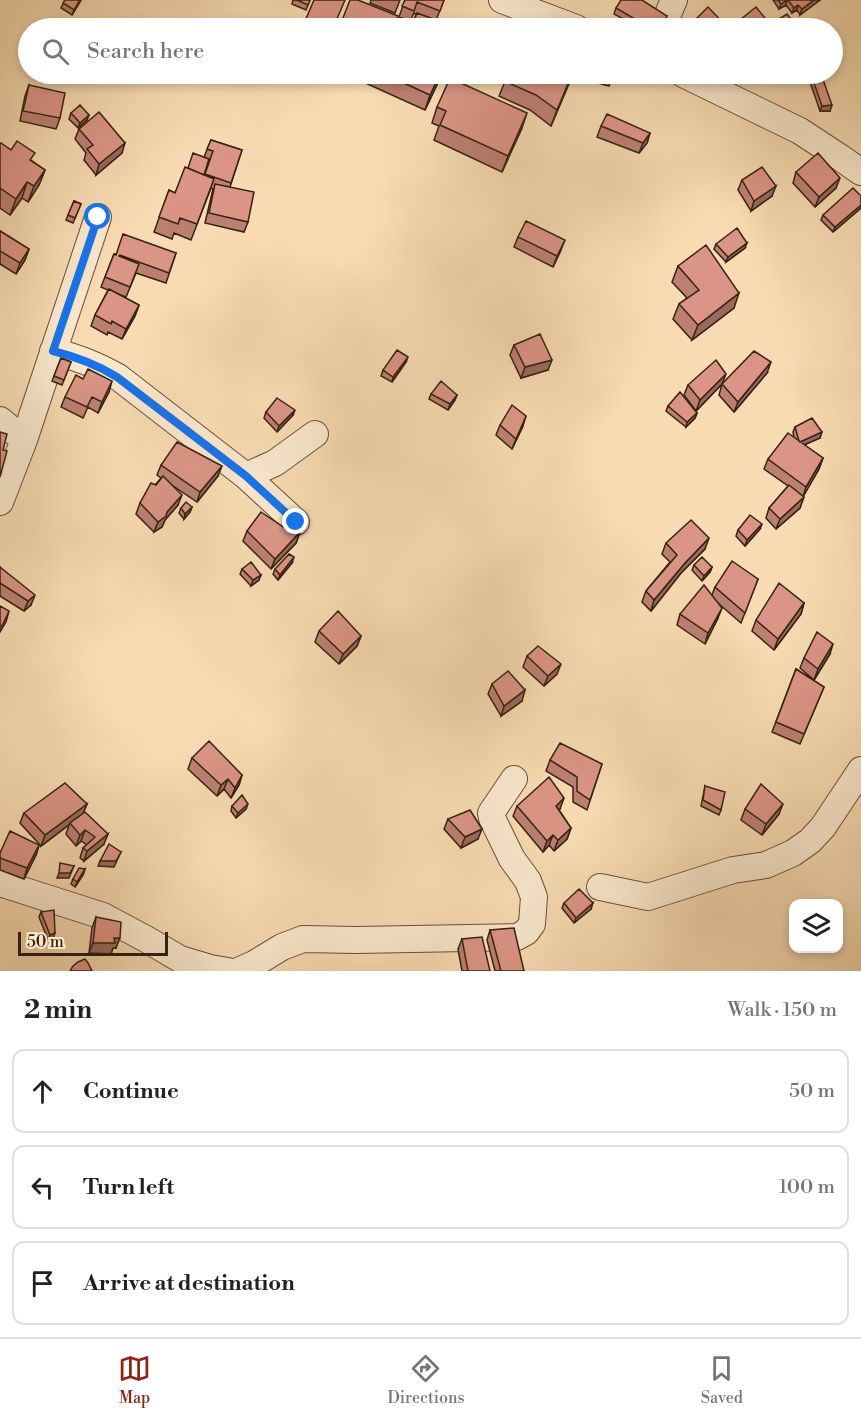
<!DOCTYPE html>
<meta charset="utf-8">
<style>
:root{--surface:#fff;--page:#f6f6f6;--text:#202124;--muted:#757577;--line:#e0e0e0;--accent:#8f2418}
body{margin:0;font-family:"Libre Bodoni",serif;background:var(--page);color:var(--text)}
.controls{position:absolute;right:18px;bottom:18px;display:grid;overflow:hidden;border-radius:12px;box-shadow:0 3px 9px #0003}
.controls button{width:54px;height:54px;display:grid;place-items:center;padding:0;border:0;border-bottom:2px solid var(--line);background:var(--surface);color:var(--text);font:30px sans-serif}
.scale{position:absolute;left:18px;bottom:15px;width:150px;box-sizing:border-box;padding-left:6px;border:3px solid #382212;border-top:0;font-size:16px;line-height:21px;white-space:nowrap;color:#382212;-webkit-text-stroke:4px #fae8cd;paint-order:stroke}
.stop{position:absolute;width:18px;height:18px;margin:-14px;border:4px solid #1a73e8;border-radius:50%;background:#fff}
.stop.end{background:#1a73e8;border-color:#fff;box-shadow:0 2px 6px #0008}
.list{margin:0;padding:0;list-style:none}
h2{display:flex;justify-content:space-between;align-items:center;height:78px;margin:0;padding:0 24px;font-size:26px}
h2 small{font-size:20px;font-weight:400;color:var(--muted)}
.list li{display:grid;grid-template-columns:39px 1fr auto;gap:18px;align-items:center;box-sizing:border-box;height:84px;margin:0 12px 12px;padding:0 12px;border:2px solid var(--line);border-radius:12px}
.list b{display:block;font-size:22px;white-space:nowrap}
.list em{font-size:20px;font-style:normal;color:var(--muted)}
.icon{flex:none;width:33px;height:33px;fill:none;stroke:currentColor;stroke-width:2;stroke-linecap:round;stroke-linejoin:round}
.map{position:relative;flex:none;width:861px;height:971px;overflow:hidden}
.search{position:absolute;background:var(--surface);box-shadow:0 3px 9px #0003;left:18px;right:18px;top:18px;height:66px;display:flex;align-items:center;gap:15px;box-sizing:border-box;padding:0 21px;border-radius:33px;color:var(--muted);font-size:22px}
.sheet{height:366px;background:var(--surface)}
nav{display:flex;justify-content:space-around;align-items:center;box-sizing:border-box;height:84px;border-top:2px solid var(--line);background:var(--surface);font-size:16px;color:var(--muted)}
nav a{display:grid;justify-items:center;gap:3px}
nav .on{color:var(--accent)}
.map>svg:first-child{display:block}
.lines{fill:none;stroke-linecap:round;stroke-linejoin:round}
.minor-casing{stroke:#68503a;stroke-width:28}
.minor{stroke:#fae8cd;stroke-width:26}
.wall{fill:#bc8073;stroke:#382212;stroke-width:1.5;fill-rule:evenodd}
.shaded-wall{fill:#99685e;stroke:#382212;stroke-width:1.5}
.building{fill:#db9586;stroke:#382212;stroke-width:1.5}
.route{stroke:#1a73e8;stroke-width:8}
</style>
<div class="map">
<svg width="861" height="971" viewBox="0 0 861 971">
<rect width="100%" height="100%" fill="#f8dbb2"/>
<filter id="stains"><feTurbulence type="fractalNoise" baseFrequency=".00333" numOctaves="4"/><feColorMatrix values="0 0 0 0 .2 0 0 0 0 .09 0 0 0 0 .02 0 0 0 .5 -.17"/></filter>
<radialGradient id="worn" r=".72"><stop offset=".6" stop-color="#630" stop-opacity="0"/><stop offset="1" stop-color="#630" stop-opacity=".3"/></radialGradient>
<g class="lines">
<g class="minor-casing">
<path id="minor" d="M502,0L576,28
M662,28L674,0
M683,74L800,131L841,158L861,172
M53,351C78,358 95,364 118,377L246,476L296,522
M0,420L24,440
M246,476L275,463L315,434
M0,502L24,440L98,217
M0,883L103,916L146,939L180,959L210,968L228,971
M600,887L648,897L733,870L766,865L793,853L810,841L823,827L861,770
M238,971L254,964L282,947L303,939L356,940L517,937L526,932L532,924L534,897L528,881L512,859L492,818L491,813L514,779"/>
</g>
<use href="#minor" class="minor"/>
</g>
<path class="wall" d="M65,0H81L72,15L61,8Z
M293,0H310L306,10L292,4Z
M371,0H400L395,13L370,3Z
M405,0H444L433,28H412L416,14L414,13L410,21L399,17Z
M773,0H820L800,15L797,10L792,13L786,5L779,9Z
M616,8L667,16L661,28H639L614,14Z
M694,21L728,28H694L692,26Z
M776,21L798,28H776L774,27Z
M354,74H442L425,110L352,77Z
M508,74H573L551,126L530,110L499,96Z
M577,74H614L609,86L576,77Z
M812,77L830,111H820L810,82Z
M29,85L60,118L56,129L20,121L25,96Z
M437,107L522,128L502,172L434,140L439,126L432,123Z
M71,113L89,115L87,120L78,128L69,119Z
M601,126L650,133L647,143L639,153L597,137Z
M79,129L122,153L96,175L84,160L86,153L75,139Z
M211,140L242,150L230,187L248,222L244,232L205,223L213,189L211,188L191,240L174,233L172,239L154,232L169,190L175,193L188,168L204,157ZM208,161H209L205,175H204Z
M0,144L32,161L45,170L39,185L28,202L22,198L10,215L0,208Z
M796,172L836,188L815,207L793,183Z
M742,180L772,196L751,211L738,190Z
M861,196V208L833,232L821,220L823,215Z
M74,201L81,204L73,223L66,220Z
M0,231L29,249L25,260L16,274L0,264Z
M518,237L561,250L553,267L514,247Z
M716,244L745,248L726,262L714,249Z
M176,253L166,283L136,273L126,297L118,294L139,305L135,316L122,339L108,332L107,335L91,326L95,315L108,290L101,287L114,254Z
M678,266L734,308L692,340L673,319L679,304L687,298L672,282Z
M514,345L548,370L521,378L510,355Z
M61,358L71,362L62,385L52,381Z
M406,362L392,382L381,376L383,370Z
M767,373L734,412L719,395L722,384Z
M722,384L696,411L684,395L688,385Z
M109,392L98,413L88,407L83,418L61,407L65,397Z
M431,394L457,395L455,400L448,410L429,399Z
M668,406L697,413L695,418L686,427L666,411Z
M266,412L293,415L277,432L264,418Z
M500,425L523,426L512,449L496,435Z
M795,427L820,438L804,445L823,458L819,469L803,496L800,508L776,529L766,518L769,508L788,486L764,469L768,459L794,438L793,432Z
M161,465L218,476L197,502L173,486L178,505L165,520L162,527L154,532L136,514L140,503L161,478L157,475Z
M192,507L190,512L184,519L179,513L181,508Z
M760,529L745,546L736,536L738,530Z
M247,531L300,532L296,543L271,569L243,541Z
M666,543L705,549L681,573L651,611L642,602L646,591L670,562L662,554Z
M292,563L278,580L273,574L275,569Z
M694,565L712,567L710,572L702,581L692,570Z
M0,567L31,605L24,611L0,596Z
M242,569L259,580L251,586L240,574Z
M758,579L741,623L719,604L718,618L705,644L677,625L680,614L712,595L715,587Z
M804,603L801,614L774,650L752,631L756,620Z
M319,631L361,636L357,646L339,664L315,642Z
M830,654L814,680L800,668L804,658Z
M527,656L557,674L544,686L523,667Z
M796,669L824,687L800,744L772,732Z
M492,684L522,701L501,716L488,694Z
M192,758L242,775L239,785L231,798L224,789L217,796L188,769Z
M550,760L602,764L587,810L573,802V787L546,771Z
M705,786L721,810L719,815L701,806Z
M87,804L83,813L104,844L84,861L80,858L83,848L87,845L81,841L76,846L66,834L69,825L41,846L20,823L24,813Z
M232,806L246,809L236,818L231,811Z
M517,806L560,809L559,810L571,828L567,839L554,851L549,845L543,852L513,816Z
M745,809L779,814L762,835L741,820Z
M448,819L478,839L461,848L444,829Z
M39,845L36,855L24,879L0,870V853Z
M85,869L83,875L75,887L71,884L73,879Z
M564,903L591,909L574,923L562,908Z
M41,912L53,939L48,940L39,917Z
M96,917L116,948H113L111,954L89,953L92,928Z
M490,930L524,971H495L487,940Z
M462,939L490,971H462L458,949Z"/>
<path class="shaded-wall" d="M80,0H81L72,15L74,10Z
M787,0L786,5L779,9L781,4Z
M814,0H820L800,15L802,9Z
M798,5L797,10L792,13L794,8Z
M440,74H442L425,110L430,95Z
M572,74H573L551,126L557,110Z
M832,105L830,111H820L822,106Z
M527,113L522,128L502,172L508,156Z
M89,115L87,120L78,128L80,123Z
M650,133L647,143L639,153L643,143Z
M125,143L122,153L96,175L99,164Z
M45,170L39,185L28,202L34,186Z
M840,178L836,188L815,207L819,197Z
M27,182L22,198L10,215L16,199Z
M776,186L772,196L751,211L754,201Z
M861,205V208L833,232L835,227Z
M565,240L561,250L553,267L557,256Z
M747,243L745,248L726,262L728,257Z
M29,249L25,260L16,274L20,263Z
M739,293L734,308L692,340L698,325Z
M139,305L135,316L122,339L126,329Z
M408,357L406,362L392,382L393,377Z
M552,360L548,370L521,378L525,367Z
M771,362L767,373L734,412L738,402Z
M726,374L722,384L696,411L700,400Z
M112,381L109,392L98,413L102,402Z
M457,395L455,400L448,410L450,404Z
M295,410L293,415L277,432L279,426Z
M697,413L695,418L686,427L687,422Z
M526,416L523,426L512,449L516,439Z
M822,432L820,438L797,448L799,442Z
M823,458L819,469L803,497L806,487Z
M222,466L218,476L197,502L200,492Z
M182,495L178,505L165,520L162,527L154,532L158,522Z
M804,497L800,508L776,529L780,519Z
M192,507L190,512L184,519L185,514Z
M762,524L760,529L745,546L747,540Z
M300,532L296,543L271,569L275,559Z
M709,538L705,549L681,573L651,611L654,600L685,563Z
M294,557L292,563L278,580L280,575Z
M712,567L710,572L702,581L704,576Z
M261,575L259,580L251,586L253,580Z
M35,595L31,605L24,611L28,601Z
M804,603L801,614L774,650L778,639Z
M722,608L718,618L705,644L708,633Z
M9,611L6,622L0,632V625Z
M361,636L357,646L339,664L343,654Z
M833,644L830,654L814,680L818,669Z
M561,664L557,674L544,686L548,676Z
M525,690L522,701L501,716L504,706Z
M242,775L239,785L231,798L235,788Z
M228,779L224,789L217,796L221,785Z
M564,798L560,809L552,816L556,806Z
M87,804L83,814L41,846L45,835Z
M248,804L246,809L236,818L238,813Z
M783,804L779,814L762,835L766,824Z
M571,828L567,839L554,851L558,840Z
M482,829L478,839L461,848L465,837Z
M85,830L81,841L76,846L80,835Z
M108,834L104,844L84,861L87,851Z
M553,835L549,845L543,852L547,841Z
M39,845L36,855L24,879L27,868Z
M121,852L114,867L98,866L100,861Z
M74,866L69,878H57L59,873Z
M85,869L83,875L75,887L77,882Z
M593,903L591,909L574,923L576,918Z
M55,933L53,939L48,940L50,935Z
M114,938H120L116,948H113L111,954L89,953L93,943Z"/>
<path class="building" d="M65,0H80L74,10L63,3Z
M297,0H310L308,5Z
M314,0H345L333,28H302Z
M350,0H358L398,16L393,28H339Z
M405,0H444L440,11L417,2L414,11L402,6Z
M621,0H642L667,16L660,28H650L616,8Z
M778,0H787L781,4Z
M788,0H814L802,9L798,5L794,8Z
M708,7L728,28H701L694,21Z
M756,7L773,28H730Z
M417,13L436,20L433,28H427L413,24Z
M787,14L798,28H782L776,21Z
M448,23L460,28H446Z
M384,74H440L430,95Z
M508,74H572L557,110L536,95L504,81Z
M819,74H821L832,105L822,106L812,77Z
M450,78L527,113L508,156L440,125L446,111L437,107Z
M29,85L65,93L60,118L23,111Z
M80,105L89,115L80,123L71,113Z
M99,112L125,143L99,164L87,149L93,145L79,129Z
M607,114L650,133L643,143L601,126Z
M211,140L242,150L231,183L205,174L213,151L207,149Z
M17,141L35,153L30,160L45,170L34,186L27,182L16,199L0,188V144L1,143L11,150Z
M193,153L209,159L204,175L188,168Z
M818,153L840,178L819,197L796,172Z
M185,167L214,179L197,224L180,218L178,224L159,217L169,190L175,193Z
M762,167L776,186L754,201L742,180Z
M215,184L254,192L248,222L209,213Z
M853,188L861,196V205L835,227L823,215Z
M74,201L81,204L75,218L68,215Z
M526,221L565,240L557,256L518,237Z
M737,228L747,243L728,257L716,244Z
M0,231L29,249L20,263L0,251Z
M123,234L176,253L169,273L120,255L119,256L139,264L130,287L105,277L114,254L116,255Z
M706,245L739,293L698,325L679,304L699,290L678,266Z
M109,289L139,305L126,329L112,321L111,324L95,315Z
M540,334L552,360L525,367L514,345Z
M397,350L408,357L393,377L383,370Z
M754,351L771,362L738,402L722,384Z
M61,358L71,362L64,380L54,376Z
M716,360L726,374L700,400L688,385Z
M88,369L112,381L102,402L92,397L87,407L65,397L76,375L83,379Z
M441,381L457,395L450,404L431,394Z
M680,392L697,413L687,422L668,406Z
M277,398L295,410L279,426L266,412Z
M512,405L526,416L516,439L500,425Z
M812,418L822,432L800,442L799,441L795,427Z
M0,432L7,434L3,450L7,451L0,477Z
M788,433L823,458L806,487L768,459Z
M177,442L222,466L200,492L161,465Z
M163,476L182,495L167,512L166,516L158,522L140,503L151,483L156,485Z
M789,485L804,497L780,519L769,508Z
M186,502L192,507L185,514L181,508Z
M261,512L285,528L290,523L300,532L275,559L247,531Z
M750,515L762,524L747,540L738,530Z
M691,520L709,538L685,563L654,600L646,591L677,555L666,543Z
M289,554L294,557L280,575L275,569Z
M702,557L712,567L704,576L694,565Z
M732,561L758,579L745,613L715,587Z
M251,562L261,575L253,580L242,569Z
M0,567L35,595L28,601L0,583Z
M779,583L804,603L778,639L756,620Z
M704,585L722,608L708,633L680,614Z
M0,606L9,611L2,626L0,625Z
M338,611L361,636L343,654L319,631Z
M817,632L833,644L818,669L804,658Z
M538,646L561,664L548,676L527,656Z
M796,669L824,687L804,734L776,722Z
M508,671L525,690L504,706L492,684Z
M209,741L242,775L235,788L228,779L221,785L192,758Z
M560,743L602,764L590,800L577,791V777L550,760Z
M549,777L564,798L556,806L571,828L558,840L553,835L547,841L517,806Z
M65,783L87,804L45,835L24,813Z
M761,784L783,804L766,824L745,809Z
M705,786L725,792L721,810L703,800Z
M242,795L248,804L238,813L232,806Z
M470,810L482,829L465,837L448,819Z
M85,812L108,834L87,851L83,848L95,837L85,830L80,835L70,823Z
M10,831L39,845L27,868L0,858V853Z
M109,844L121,852L116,861H100Z
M60,863L74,866L70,873H59Z
M79,868L85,869L77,882L73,879Z
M579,889L593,903L576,918L564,903Z
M54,910L55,933L50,935L41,912Z
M96,917L121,922L120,938H114L115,943H93Z
M514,928L524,971H501L490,930Z
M482,937L490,971H468L462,939Z
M85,959L88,963L92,971H70L73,966L78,962Z"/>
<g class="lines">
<path class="route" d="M98,217L53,351C77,357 96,364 117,377L246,476L296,522"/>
</g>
<rect width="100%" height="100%" filter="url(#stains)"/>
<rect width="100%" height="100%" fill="url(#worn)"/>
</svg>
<div class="controls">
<button><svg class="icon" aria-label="layers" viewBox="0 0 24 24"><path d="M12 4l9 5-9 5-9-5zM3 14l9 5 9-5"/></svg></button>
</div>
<div class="scale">50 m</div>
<div class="stop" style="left:98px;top:217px"></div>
<div class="stop end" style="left:296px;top:522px"></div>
<div class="search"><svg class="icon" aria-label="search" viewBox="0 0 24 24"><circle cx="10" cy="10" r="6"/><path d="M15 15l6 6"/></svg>Search here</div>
</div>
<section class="sheet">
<h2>2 min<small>Walk · 150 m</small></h2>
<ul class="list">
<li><svg class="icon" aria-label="ahead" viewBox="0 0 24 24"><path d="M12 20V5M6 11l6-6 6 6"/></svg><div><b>Continue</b></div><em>50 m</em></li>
<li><svg class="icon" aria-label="left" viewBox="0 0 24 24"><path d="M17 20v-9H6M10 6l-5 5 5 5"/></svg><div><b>Turn left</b></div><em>100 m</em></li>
<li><svg class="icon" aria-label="arrive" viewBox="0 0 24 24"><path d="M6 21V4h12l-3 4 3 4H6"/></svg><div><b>Arrive at destination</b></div></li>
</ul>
</section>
<nav>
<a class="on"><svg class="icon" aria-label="map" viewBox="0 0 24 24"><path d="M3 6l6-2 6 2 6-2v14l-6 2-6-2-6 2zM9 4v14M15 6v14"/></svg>Map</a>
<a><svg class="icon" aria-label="directions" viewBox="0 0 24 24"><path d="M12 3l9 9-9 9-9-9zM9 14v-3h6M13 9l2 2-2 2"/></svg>Directions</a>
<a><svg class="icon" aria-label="saved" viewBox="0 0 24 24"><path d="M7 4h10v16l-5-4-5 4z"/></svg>Saved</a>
</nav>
